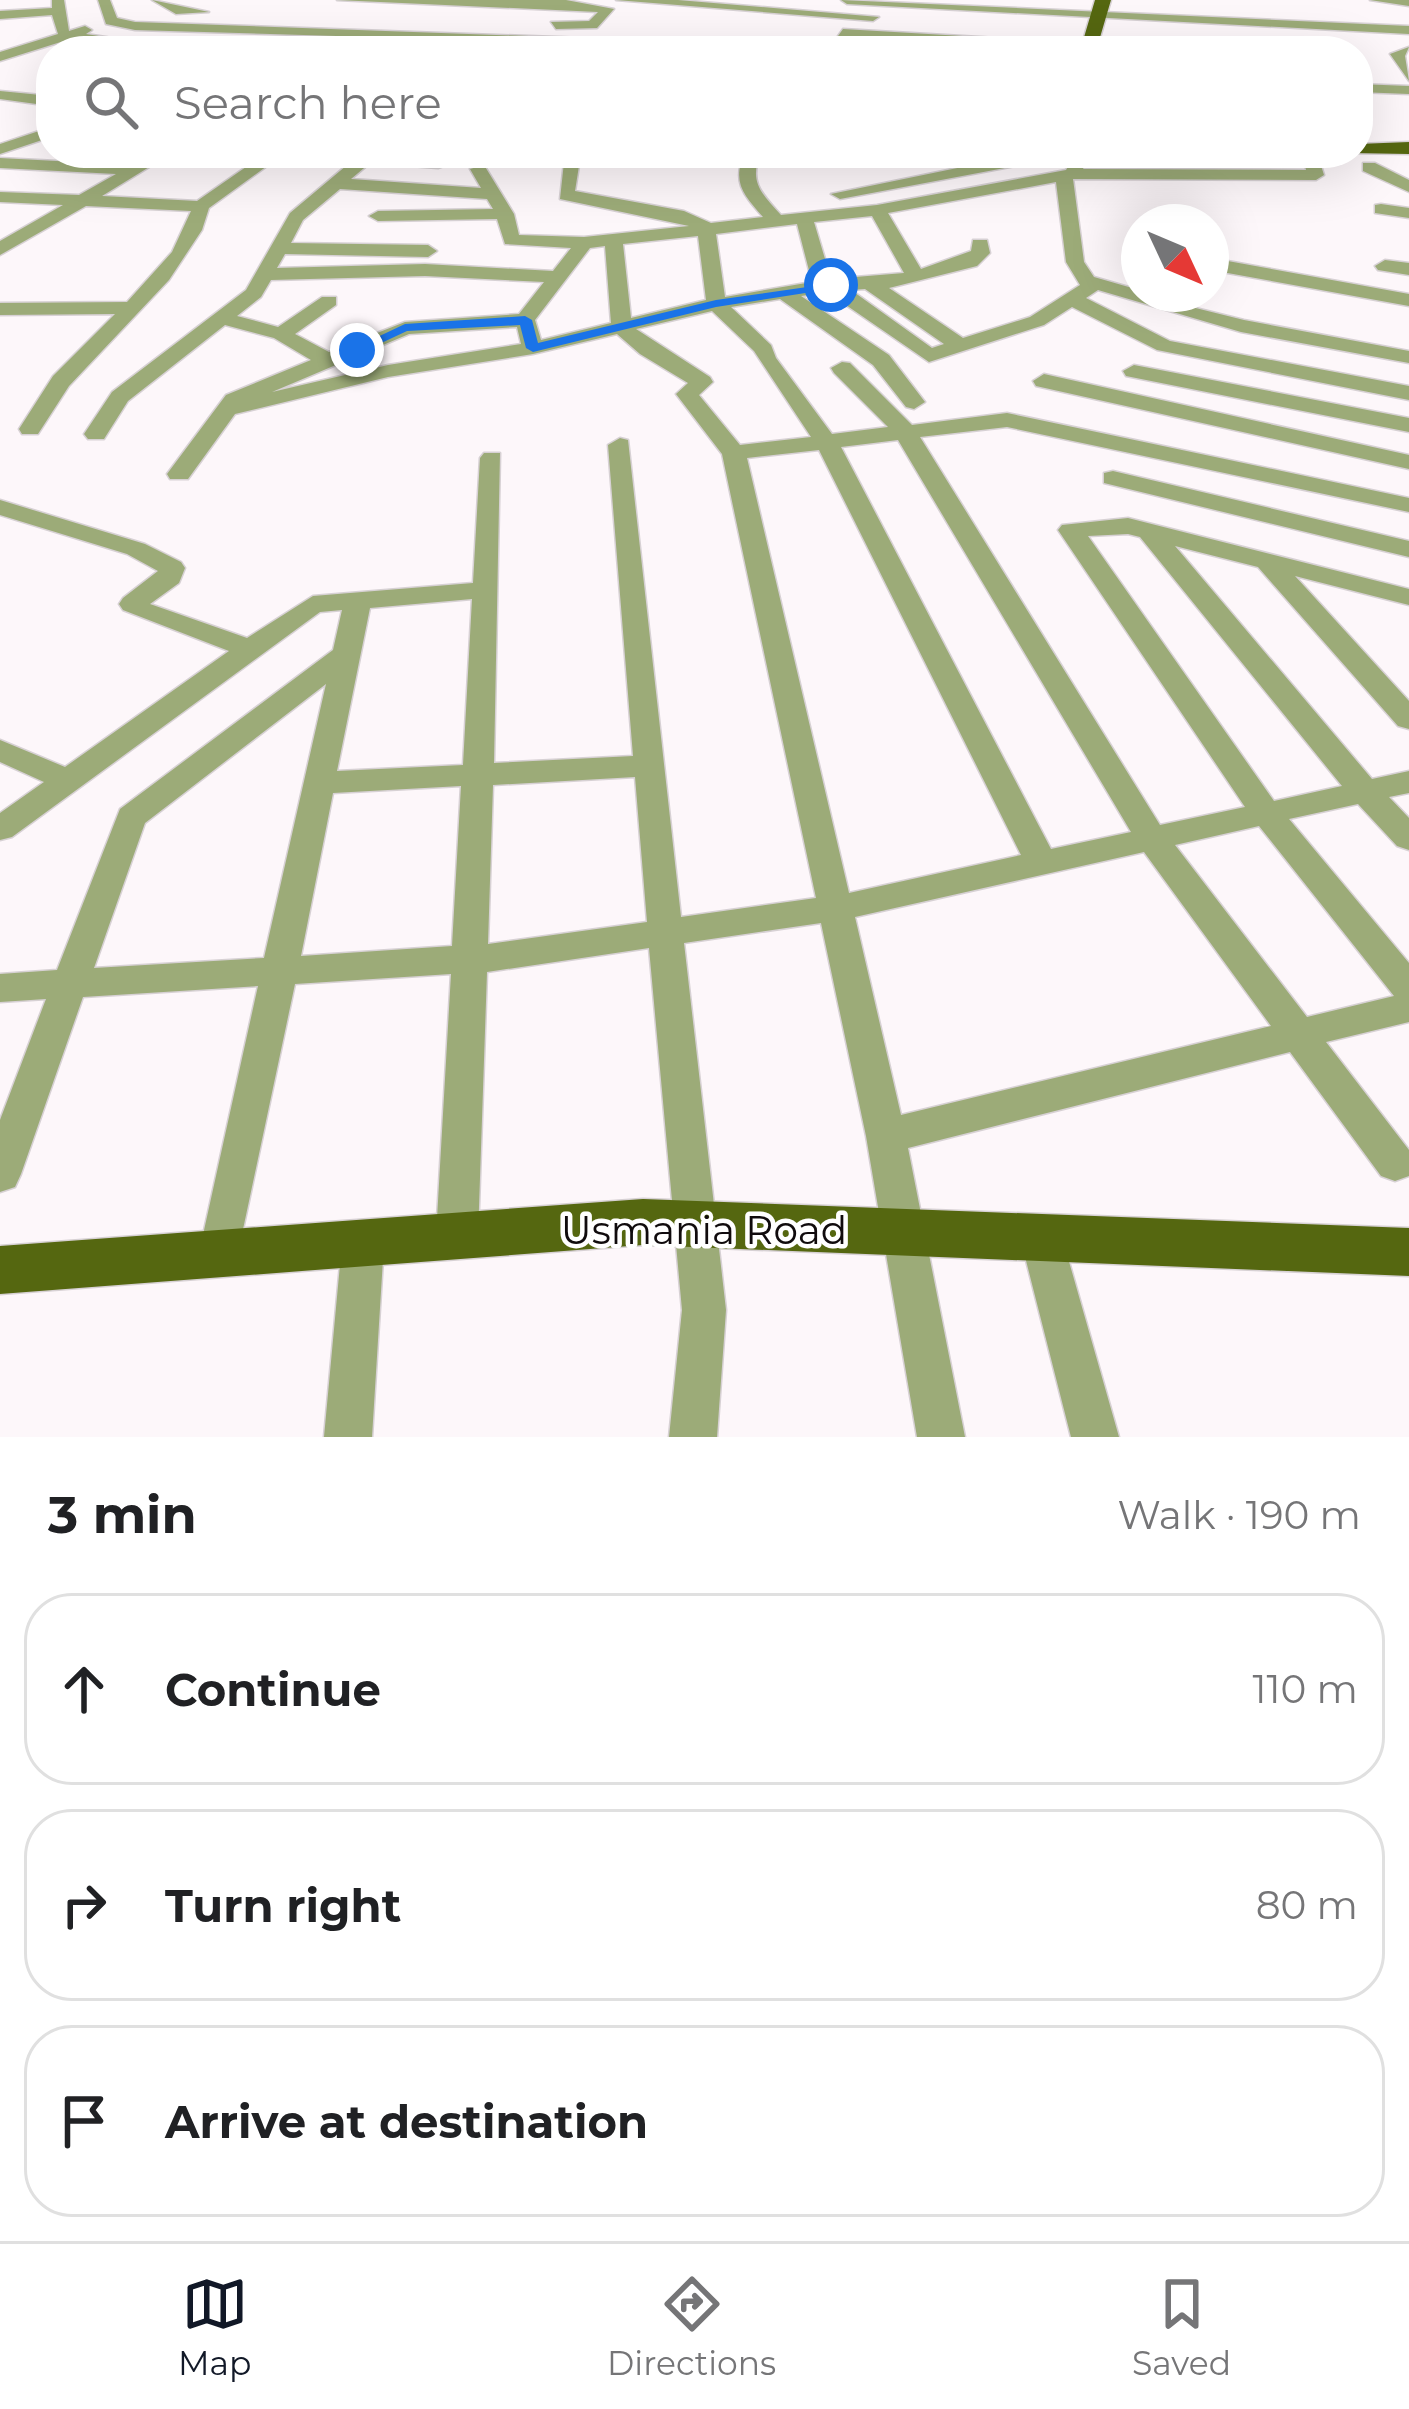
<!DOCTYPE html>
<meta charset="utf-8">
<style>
:root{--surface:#fff;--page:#f2f2f2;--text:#202124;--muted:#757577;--line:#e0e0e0;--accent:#111827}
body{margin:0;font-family:Montserrat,sans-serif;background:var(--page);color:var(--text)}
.compass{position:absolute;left:1121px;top:204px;width:108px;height:108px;border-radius:50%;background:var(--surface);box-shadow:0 12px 48px #0002;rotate:134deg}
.stop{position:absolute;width:36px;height:36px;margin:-27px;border:9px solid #1a73e8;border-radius:50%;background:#fff}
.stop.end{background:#1a73e8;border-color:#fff;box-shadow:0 3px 12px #0008}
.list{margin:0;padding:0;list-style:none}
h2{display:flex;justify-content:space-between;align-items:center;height:156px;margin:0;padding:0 48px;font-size:51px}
h2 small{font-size:39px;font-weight:400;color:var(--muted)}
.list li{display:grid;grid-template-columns:78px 1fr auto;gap:36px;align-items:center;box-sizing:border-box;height:192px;margin:0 24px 24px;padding:0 24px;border:3px solid var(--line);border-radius:48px}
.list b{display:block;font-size:45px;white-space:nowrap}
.list em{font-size:39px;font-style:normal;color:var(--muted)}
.icon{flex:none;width:66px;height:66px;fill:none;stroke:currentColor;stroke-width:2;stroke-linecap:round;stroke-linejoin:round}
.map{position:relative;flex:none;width:1409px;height:1437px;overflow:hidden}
.search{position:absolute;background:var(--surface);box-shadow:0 12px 48px #0002;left:36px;right:36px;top:36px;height:132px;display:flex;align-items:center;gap:30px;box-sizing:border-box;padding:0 42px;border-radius:48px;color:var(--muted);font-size:45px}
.sheet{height:804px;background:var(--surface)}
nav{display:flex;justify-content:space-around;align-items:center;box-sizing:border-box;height:168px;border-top:3px solid var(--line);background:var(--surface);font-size:33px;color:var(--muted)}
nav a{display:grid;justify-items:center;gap:6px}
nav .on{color:var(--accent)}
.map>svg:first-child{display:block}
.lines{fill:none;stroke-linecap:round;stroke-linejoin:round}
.minor-casing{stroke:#d7d1d4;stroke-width:3}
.major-casing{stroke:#d7d1d4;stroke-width:3}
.minor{fill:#9cab78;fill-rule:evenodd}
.major{fill:#556710;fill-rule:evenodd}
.route{fill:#1a73e8}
.labels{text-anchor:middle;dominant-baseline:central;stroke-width:9;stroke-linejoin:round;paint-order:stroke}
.near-street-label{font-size:39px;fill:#100b0d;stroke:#fff}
</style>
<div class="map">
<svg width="1409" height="1437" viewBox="0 0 1409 1437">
<rect width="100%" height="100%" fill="#fdf7fa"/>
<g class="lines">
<g class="minor-casing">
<path id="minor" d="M52,0H64L69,31L85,26L92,30L86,34L151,44L144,48L67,40L0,61V52L58,34L52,15L0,19V11L52,8Z
M98,0H110L117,18L135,22L833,47L840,51L135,30L106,24Z
M152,0L209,12L176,14Z
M337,0H566L614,9L597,28L556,29L551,22L589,21L598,12Z
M616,0H678L879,17L873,21Z
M841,0L1409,26V34L847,4Z
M1370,0H1409V6Z
M843,29L1148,47L1155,51H1032L838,36Z
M1409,47L1405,56L1409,81L1390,54Z
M1358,84L1409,86V94L1358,92Z
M0,91L51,96V106L0,99Z
M51,127V137L0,154V144Z
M152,153H172L102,196L197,201L266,153H285L209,208L202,230L169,280L69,386L38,434H22L19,429L53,376L115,314L0,315V303L127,302L172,252L191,211L86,206L0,255V241L63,205L0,202V192L79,195L116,174L0,168V158L132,165Z
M380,153L436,158L441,153H457L452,163L438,168L370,163L351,179L481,188L470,169L484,165L514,214L519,235L584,237L689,226L560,199L565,153H581L575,191L684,211L711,223L763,217C744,195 731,182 745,153H761C748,182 762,194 781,215L877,205L1066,170L1069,165H1021L840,199L831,194L1021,155H1080L1088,160L1083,169L1306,170L1302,154L1317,153L1324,175L1316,180L1073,179L1084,262L1094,277L1139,290V294L1244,320L1409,351V363L1241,332L1098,290L1086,298L1170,341L1409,386V400L1157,350L1072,307L1044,325L929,362L827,292L801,296L889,355L925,402L914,409L906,407L873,365L780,299L731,307L771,345L776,358L832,434L888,427L834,373L831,368L842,362L850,363L912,425L1007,413L1409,498V512L1007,427L920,437L1160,825L1245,807L1058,530L1062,525L1128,518L1409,589V605L1295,576L1409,701V729L1398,726L1258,567L1175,546L1372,779L1409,771V793L1389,797L1409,818V850L1397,846L1358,804L1289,819L1409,963V1022L1326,1042L1409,1150V1176L1395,1181L1381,1176L1290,1052L908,1148L965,1437H917L866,1136L821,923L684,943L726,1310L717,1437H669L682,1310L649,948L487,972L478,1236L472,1250L457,1255L442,1250L436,1236L451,974L295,984L235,1267L220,1273L205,1267L199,1253L258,986L83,997L21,1174L15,1187L0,1192V1120L46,999L0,1002V974L57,970L120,809L333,650L342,610L320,612L12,837L0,840V813L44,782L0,762V740L65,767L229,651L123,610L119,604L123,598L158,571L127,554L0,515V500L145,544L181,562L185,568L179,583L150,604L247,638L313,596L473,583L480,458L484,453H500L494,763L633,756L608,445L620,438L628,440L681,917L816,898L722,454L676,394L688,383L640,354L617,334L533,354L388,377L235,414L188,479H170L167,474L226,395L311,360L274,338L225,325L128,401L104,439H88L84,434L112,392L246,290L290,213L359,155ZM1056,182L1066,262L1080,285L1030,317L963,338L889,288L977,266L990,253L987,240H973L971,251L921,269L888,213ZM340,189L487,199L493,209L378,211L369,216L378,221L497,219L505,244L571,248L553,271L425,264L277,268L285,254L428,257L437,251L428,245L291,243L303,220ZM872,216L904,273L831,279L814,222ZM797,224L812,282L725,297L716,234ZM698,236L706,300L631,318L623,244ZM605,246L611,323L541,340L535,320L590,248ZM425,276L544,282L519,314L405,322L329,352L295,334L336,305V297H322L278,327L237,316L261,297L271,280ZM865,289L944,344L932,348L851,290ZM712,311L754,351L811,437L740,445L699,395L713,382L710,377L636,329ZM517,327L521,344L388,365L272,392L409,334ZM898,440L1131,832L1051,849L841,447ZM819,450L1021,855L849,893L747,458ZM1128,534L1140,537L1342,786L1274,801L1088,536ZM472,599L463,765L337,771L370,608ZM326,684L264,958L94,968L145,823ZM635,777L647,922L488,944L493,785ZM461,786L452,946L301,956L333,793ZM1259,826L1394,996L1307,1017L1175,845ZM1144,852L1271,1026L901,1115L855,917Z
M1363,163H1375L1409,180V192L1363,171Z
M1381,204L1409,208V218L1375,213V205Z
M1211,258L1409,294V306L1211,270Z
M1385,260L1409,263V275L1378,270L1375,266Z
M1134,365L1409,418V432L1126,376L1123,371Z
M1044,374L1409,455V469L1036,386L1033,381Z
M1113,471L1409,541V557L1104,483V473Z
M1041,1218L1056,1223L1062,1237L1119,1437H1071L1020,1237L1026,1223Z
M363,1223L378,1229L384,1243L372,1437H324L342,1243L348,1229Z"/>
</g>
<g class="major-casing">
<path id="major" d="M1095,0H1111L1096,51H1080Z
M1409,142V154L1350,153H1358V144Z
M1069,153L1089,154L1336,153L1326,159L1080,166L1073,164Z
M643,1199L1409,1228V1276L643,1245L0,1294V1246Z"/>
</g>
<use href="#minor" class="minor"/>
<use href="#major" class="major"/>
</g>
<path class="route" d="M835,283L831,289L716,307L533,352L526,348L520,325L407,331L362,352L350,350L405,324L525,316L532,320L538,343L716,300Z"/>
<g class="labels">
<g class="near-street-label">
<text x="704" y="1230">Usmania Road</text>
</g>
</g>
</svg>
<svg class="compass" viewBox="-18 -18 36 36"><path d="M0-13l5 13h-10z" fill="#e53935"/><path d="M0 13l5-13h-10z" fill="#757577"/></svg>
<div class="stop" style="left:831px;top:285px"></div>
<div class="stop end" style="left:357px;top:350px"></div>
<div class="search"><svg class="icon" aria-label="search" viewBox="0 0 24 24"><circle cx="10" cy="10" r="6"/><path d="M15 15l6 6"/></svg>Search here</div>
</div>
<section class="sheet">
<h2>3 min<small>Walk · 190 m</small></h2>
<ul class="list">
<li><svg class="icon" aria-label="ahead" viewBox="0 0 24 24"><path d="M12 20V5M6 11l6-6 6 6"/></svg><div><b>Continue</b></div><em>110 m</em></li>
<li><svg class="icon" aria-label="right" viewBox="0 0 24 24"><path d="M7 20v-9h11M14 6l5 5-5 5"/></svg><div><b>Turn right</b></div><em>80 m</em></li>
<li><svg class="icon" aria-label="arrive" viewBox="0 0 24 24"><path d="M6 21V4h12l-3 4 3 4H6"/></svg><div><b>Arrive at destination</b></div></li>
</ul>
</section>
<nav>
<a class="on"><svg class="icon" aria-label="map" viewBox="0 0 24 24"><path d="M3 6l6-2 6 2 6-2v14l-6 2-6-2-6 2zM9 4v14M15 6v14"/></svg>Map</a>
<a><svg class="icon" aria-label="directions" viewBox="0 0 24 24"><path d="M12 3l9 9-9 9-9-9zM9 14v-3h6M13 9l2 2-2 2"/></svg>Directions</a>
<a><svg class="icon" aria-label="saved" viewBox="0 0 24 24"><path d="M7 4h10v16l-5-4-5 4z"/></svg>Saved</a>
</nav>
